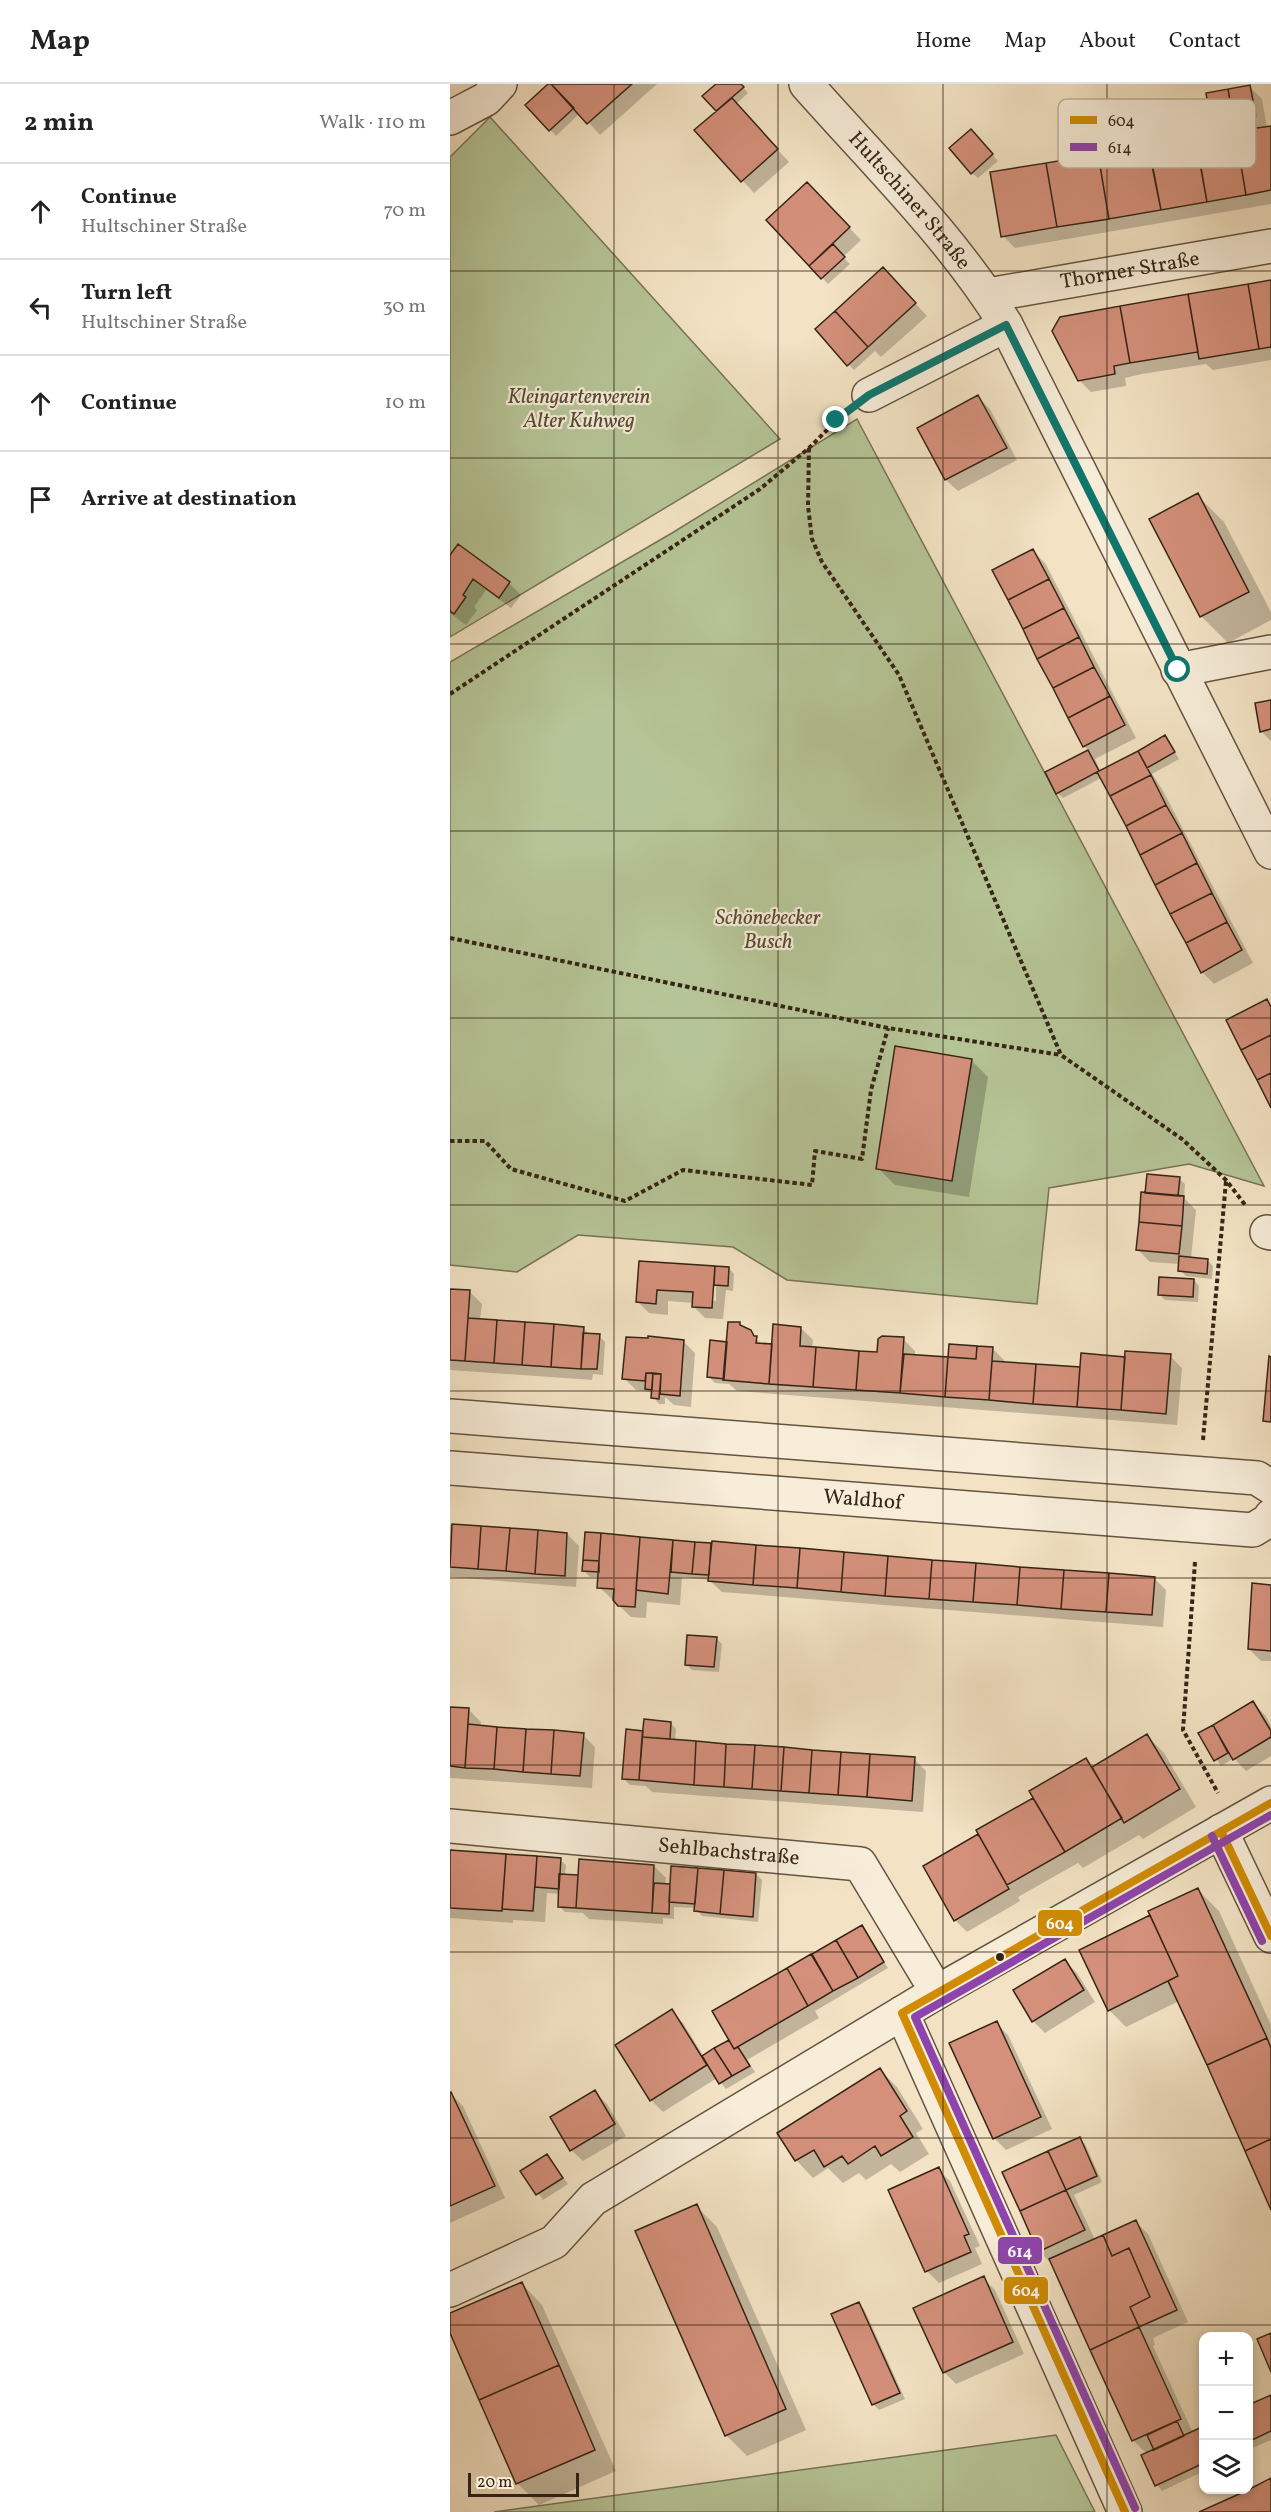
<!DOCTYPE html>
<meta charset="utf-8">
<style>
:root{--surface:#fff;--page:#f2f2f2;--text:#222;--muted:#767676;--line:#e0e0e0}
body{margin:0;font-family:Vollkorn,serif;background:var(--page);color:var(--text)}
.controls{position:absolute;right:18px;bottom:18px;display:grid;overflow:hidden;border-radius:12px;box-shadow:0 3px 9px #0003}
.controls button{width:54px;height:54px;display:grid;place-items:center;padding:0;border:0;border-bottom:2px solid var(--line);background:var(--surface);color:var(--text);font:30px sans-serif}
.scale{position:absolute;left:18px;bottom:15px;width:111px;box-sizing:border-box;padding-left:6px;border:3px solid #352415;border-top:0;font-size:16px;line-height:21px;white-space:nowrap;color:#352415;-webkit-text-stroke:4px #f7edd9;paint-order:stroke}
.stop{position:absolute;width:18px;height:18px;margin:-14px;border:4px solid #0f766e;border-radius:50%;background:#fff}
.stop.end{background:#0f766e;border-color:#fff;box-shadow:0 2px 6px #0008}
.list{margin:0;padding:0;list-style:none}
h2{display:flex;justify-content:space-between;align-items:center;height:78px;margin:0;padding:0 24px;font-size:26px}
h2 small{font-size:20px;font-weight:400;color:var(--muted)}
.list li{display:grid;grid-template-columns:39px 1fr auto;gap:18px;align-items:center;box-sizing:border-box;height:96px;padding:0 24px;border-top:2px solid var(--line)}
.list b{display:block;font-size:22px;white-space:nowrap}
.list p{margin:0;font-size:20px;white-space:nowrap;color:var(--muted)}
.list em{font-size:20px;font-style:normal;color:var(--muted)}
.icon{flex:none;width:33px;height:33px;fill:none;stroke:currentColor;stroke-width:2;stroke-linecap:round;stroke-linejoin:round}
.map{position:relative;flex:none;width:821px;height:2428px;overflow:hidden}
header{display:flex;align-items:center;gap:36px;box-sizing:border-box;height:84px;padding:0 30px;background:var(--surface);border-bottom:2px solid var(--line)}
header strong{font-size:28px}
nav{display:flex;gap:33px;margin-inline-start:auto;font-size:21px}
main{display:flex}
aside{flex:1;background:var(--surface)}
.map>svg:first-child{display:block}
.green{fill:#b6c597;stroke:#767456;stroke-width:1.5}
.shadow{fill:#0003;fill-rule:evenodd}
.building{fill:#d4907b;stroke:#352415;stroke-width:1.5}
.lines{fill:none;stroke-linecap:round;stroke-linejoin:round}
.minor-casing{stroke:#645441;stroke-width:36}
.path{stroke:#352415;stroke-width:4;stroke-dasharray:4.5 3;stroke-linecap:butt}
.minor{stroke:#f7edd9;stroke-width:33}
.bus-1-casing{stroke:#f7edd9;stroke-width:12}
.bus-2-casing{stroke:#f7edd9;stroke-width:12}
.bus-1{stroke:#d08c04;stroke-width:8}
.bus-2{stroke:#8e44ad;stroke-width:8}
.route{stroke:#0f766e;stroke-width:8}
.grid{fill:none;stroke:#352415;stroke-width:1.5;stroke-opacity:0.55}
.bus-dot{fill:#352415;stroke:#f7edd9;stroke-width:2}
.labels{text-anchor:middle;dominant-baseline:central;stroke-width:4.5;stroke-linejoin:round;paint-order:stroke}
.street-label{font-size:21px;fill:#352415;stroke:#f7edd9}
.park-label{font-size:21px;font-style:italic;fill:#554c36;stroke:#f7edd9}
.key{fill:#f7edd9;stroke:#bdb19e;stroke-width:1.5}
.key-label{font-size:16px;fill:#352415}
.line-badge{stroke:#f7edd9;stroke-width:2}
.badge-label{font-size:16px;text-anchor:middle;font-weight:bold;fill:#fff}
</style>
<header>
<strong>Map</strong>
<nav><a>Home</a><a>Map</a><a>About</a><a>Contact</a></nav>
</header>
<main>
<aside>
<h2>2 min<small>Walk · 110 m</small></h2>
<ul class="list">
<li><svg class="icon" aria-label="ahead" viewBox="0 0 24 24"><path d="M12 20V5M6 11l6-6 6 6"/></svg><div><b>Continue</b><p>Hultschiner Straße</p></div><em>70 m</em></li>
<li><svg class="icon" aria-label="left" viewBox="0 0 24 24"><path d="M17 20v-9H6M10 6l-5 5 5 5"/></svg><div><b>Turn left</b><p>Hultschiner Straße</p></div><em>30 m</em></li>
<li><svg class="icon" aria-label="ahead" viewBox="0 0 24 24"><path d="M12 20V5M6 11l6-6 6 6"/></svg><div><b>Continue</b></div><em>10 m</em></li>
<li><svg class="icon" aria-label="arrive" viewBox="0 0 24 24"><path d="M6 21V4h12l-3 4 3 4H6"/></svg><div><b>Arrive at destination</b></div></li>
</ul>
</aside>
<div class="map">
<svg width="821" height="2428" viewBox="0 0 821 2428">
<rect width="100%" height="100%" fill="#f3e3c4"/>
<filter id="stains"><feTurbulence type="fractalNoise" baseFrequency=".00333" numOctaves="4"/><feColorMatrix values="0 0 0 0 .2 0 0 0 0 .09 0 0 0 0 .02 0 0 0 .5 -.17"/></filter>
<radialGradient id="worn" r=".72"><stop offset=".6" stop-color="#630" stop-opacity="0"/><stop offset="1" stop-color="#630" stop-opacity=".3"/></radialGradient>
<path class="green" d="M40,33L330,355L0,553V73Z
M407,335L814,1102L739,1080L599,1104L587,1220L337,1196L283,1163L128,1151L67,1188L0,1181V578L222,449Z
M606,2351L645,2428H44Z"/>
<path class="shadow" d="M103,0H207L150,51L130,29L106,52L77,21Z
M268,0H290L298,9L286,20L339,78L304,109L246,46L268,28L254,12Z
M800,3L812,15L817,44L821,43V120L565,164L553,152L541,89L700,63L742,43L755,55L765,53L769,47L762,40Z
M527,53L548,77L528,94L522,89Z
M369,112L411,156L393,173L400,180L378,200L318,136Z
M445,197L477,232L431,273L425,267L404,286L398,280Z
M821,197V276L763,286L756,280L692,290L675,294L676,302L641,308L629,296Z
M528,313L540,325L567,376L508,407L496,396L469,344Z
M747,411L774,438L821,528V536L778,559L751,532L701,436Z
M583,467L595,479L686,654L645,675L651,688L715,653L729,675L702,690L712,705L803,879L764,900L752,888L651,694L613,714L607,709L597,689L639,667L634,662L544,487Z
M0,473L59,499L71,511L61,524L36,506L24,523L27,526L16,541L0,529Z
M821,618V657L811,647Z
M521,976L538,993L519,1113L445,1101L428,1084Z
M729,1095L735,1100L734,1114L746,1126L741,1174L757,1176L763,1182L762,1195L736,1192L730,1186V1180L700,1178L688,1166Z
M190,1179L279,1184L284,1190L283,1207L276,1206L273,1235L255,1234L243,1222L244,1219L218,1217V1231L199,1229L187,1217ZM263,1198L266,1200V1217H263Z
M744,1196L749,1202L748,1218L715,1216L709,1210Z
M0,1206L20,1208L32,1220L30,1236L133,1244L140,1251L149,1252L155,1258L153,1291L143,1290L142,1296L0,1286Z
M289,1240L313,1261L323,1262L351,1244L363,1256L362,1264L428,1270L453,1255L465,1267V1272L502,1275L542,1264L554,1276V1279L631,1284L676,1274L720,1272L732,1284L727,1341L287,1307L279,1300L265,1299L259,1293Z
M200,1256L233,1257L245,1269L241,1323L224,1321L215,1313V1320H209L200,1308L186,1306L174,1294Z
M0,1441L117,1450L129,1462L126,1503L0,1493Z
M222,1457L704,1494L716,1506L713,1543L272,1508L259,1496L232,1493L230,1521L197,1518L196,1534L181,1533L149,1503V1493H140L134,1487Z
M821,1503V1577H811L799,1565Z
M266,1554L272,1560L269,1588L242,1586L236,1580Z
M803,1619L815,1631L821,1641V1672L796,1687L784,1674L771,1682L751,1650Z
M0,1624L19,1626L31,1638L30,1643L133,1651L145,1663L142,1704L0,1694Z
M221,1639L226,1645L225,1657L464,1675L476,1687L473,1728L202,1708L196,1702L180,1701L174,1695L194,1649Z
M697,1652L714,1669L746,1723L693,1755L689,1751L633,1784L628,1779L568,1813L570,1817L517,1848L505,1836L475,1782L530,1751L583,1716L587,1721L636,1676L643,1683Z
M0,1768L110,1776L116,1781L115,1792L129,1795L204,1782L216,1794L215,1801L306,1790L312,1796L308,1838L252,1832L246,1824L224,1823V1835L213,1834V1840L139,1835L133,1829L115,1828L109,1822L110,1810L97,1809L95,1838L63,1836V1839L0,1834Z
M748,1806L769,1827L821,1941V2122L729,1917L676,1943L659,1926Z
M411,1843L438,1884L365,1927L369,1934L297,1976L305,1988L276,2005L267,1994L213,2028L201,2016L221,1927L233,1939L254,1973L284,1962L337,1885Z
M615,1877L627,1889L645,1918L595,1949L583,1937Z
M546,1939L558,1951L602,2045L556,2066L544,2054Z
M430,1986L447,2003L473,2045L466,2049L479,2070L450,2088L441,2080L416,2096L409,2089L393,2099L378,2084L363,2094L346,2076Z
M145,2008L157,2020L176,2052L133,2077L121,2066Z
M1,2010L13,2022L55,2114L0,2139Z
M629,2054L635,2060L652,2098L624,2111L645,2156L686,2138L698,2150L738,2238L703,2254L705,2261L703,2262L743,2349L754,2344V2387L712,2407L707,2401L697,2370L684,2357L601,2179L589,2167L554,2088Z
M97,2072L118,2100L93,2116L73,2087Z
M488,2085L500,2097L530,2162L525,2164L532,2180L489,2199L477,2187L440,2107Z
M246,2122L267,2143L356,2346L297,2372L276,2351Z
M533,2194L545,2206L574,2270L506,2300L494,2288Z
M71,2199L92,2221L166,2387L89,2421L68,2400L0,2245V2231Z
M409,2220L414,2225L455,2315L429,2326L423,2320Z
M821,2313V2356L798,2366V2323Z"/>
<path class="building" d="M98,0H101L124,24L99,47L75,21Z
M101,0H182L137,40Z
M266,0H291L294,3L266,27L252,12Z
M800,1L806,32L800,40L807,44L821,42V106L796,111L778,5Z
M778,5L796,111L757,118L746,55L764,52L769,45L761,41L756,9Z
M282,14L328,65L291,98L244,46Z
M743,41L757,118L711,126L698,58L718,54L717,46Z
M521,45L543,70L521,90L499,64Z
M698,62L711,126L659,135L648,70Z
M648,70L659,135L607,143L596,79Z
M596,79L607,143L551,153L540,88Z
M357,98L400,143L359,182L316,136Z
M383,160L395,173L371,195L359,182Z
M433,183L466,219L418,263L385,227Z
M821,196V263L809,265L798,200Z
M798,200L809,265L749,275L738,210Z
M738,210L748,268L680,279L670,222Z
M670,222L680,279L664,282L665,290L628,297L602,247L610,233Z
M385,227L418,263L397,282L365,245Z
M528,311L557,364L495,396L467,344Z
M748,409L799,508L750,533L699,435Z
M8,460L60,498L49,514L23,495L13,511L16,513L4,530L0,527V471Z
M583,465L599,495L558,516L542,486Z
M599,495L614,524L573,545L558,516Z
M614,524L629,553L587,575L573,545Z
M629,553L644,583L603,604L587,575Z
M644,583L660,612L618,634L603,604Z
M660,612L675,641L633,663L618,634Z
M821,616V645L810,648L805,619Z
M715,651L725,668L697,684L688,667Z
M638,666L649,687L606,710L595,688Z
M688,667L701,691L660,712L647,688Z
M701,691L716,721L676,742L660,712Z
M716,721L732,749L690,771L676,742Z
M732,749L747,779L705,801L690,771Z
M747,779L762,809L720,830L705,801Z
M762,809L777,838L736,859L720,830Z
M777,838L792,866L751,889L736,859Z
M817,915L821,923V951L791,966L776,936Z
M821,951V989L807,996L791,966Z
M445,962L522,975L502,1097L426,1085Z
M821,989V1024L807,996Z
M697,1090L730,1093L728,1112L695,1109Z
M691,1108L734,1112L732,1142L689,1138Z
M689,1138L732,1142L729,1170L686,1166Z
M729,1172L758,1175L757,1190L728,1187Z
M189,1177L265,1182L262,1224L242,1223L243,1208L207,1206L206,1220L186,1218Z
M265,1182L279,1183L278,1202L264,1201Z
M709,1193L744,1195L743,1213L708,1211Z
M0,1205L20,1206L15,1277L0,1276Z
M18,1234L47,1236L44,1279L15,1277Z
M47,1236L75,1238L72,1281L44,1279Z
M75,1238L104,1240L101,1283L72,1281Z
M278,1238H290V1241L301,1246L304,1252H307L306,1259L322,1260L319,1300L273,1296Z
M104,1240L134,1243L131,1285L101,1283Z
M323,1240L351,1243L350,1262L366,1263L363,1303L319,1300Z
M133,1249L150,1250L147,1285H131Z
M198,1252L234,1256L230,1312L210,1310L211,1290L196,1289L195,1297L172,1295L176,1253L198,1254Z
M432,1252L454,1253L450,1309L406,1306L409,1267L427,1268L428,1255Z
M260,1256L277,1258L274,1295L257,1293Z
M499,1260L527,1262L526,1275L498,1273Z
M527,1262L543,1263L539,1316L495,1313L498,1273L526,1275Z
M366,1263L409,1267L406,1306L363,1303Z
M675,1267L721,1270L716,1330L671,1326Z
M631,1269L675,1273L671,1326L627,1323Z
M454,1270L498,1273L495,1313L450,1309Z
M819,1272L821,1273V1338L813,1337Z
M542,1277L586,1280L583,1320L539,1316Z
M586,1280L630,1283L627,1323L583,1320Z
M196,1289H203L202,1306L195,1305Z
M203,1289L211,1290L209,1315L201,1314Z
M2,1440L31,1442L28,1485L0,1483Z
M31,1442L60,1444L56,1487L28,1485Z
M60,1444L88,1446L85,1490L56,1487Z
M88,1446L117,1449L115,1492L85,1490Z
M135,1448L151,1449L149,1477L133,1476Z
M151,1449L190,1453L185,1523L168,1522L163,1516L164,1505L147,1504Z
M190,1453L223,1456L218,1510L186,1506Z
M223,1456L245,1458L242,1490L221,1488Z
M262,1457L306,1461L303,1501L258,1497Z
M245,1458L261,1459L259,1491L242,1490Z
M306,1461L350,1464L347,1504L303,1501Z
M350,1464L394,1468L391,1508L347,1504Z
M394,1468L438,1472L435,1512L391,1508Z
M438,1472L482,1476L479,1515L435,1512Z
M133,1476L149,1477V1488L132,1487Z
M482,1476L526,1479L523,1518L479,1515Z
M526,1479L570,1483L567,1521L523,1518Z
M570,1483L614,1486L611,1525L567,1521Z
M614,1486L659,1489L656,1528L611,1525Z
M659,1489L705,1493L702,1531L656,1528Z
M802,1499L821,1501V1567L798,1565Z
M237,1551L267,1553L264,1583L235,1581Z
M803,1617L821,1647V1653L783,1676L763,1641Z
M0,1623L19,1624L15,1684L0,1682Z
M194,1635L221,1638L220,1655L192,1653Z
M18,1640L47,1643L44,1685L15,1684Z
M763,1641L778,1669L764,1677L748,1649Z
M47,1643L76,1645L73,1688L44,1685Z
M76,1645L104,1646L101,1690L73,1688Z
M176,1645L193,1647L189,1696L172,1695Z
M104,1646L134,1649L130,1692L101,1690Z
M697,1650L730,1705L674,1739L642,1683Z
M192,1653L246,1657L244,1701L189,1696Z
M246,1657L276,1660L274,1703L244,1701Z
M276,1660L305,1661L302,1705L274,1703Z
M305,1661L334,1663L331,1707L302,1705Z
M334,1663L362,1666L359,1709L331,1707Z
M362,1666L391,1668L388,1711L359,1709Z
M391,1668L420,1670L417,1713L388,1711Z
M420,1670L465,1673L462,1717L417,1713Z
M636,1674L672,1734L615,1768L579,1707Z
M583,1714L615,1768L557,1801L526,1746Z
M528,1750L559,1805L504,1837L473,1782Z
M0,1766L56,1770L52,1827L0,1824Z
M56,1770L87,1772L83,1827L52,1825Z
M87,1772L111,1774L109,1805L85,1803Z
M129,1775L204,1781L202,1829L126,1824Z
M221,1782L248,1784L245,1820L219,1818Z
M248,1784L274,1786L270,1830L244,1827Z
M274,1786L306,1789L303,1833L270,1830Z
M109,1790L128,1791L126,1824L108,1823Z
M204,1799L220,1800L219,1830L202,1829Z
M748,1804L817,1954L757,1981L718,1897L728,1892L698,1827Z
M700,1831L728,1892L658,1927L629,1866Z
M412,1841L434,1878L408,1894L386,1856Z
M386,1856L408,1894L383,1907L362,1870Z
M361,1870L383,1907L358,1922L337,1884Z
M615,1875L634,1906L582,1938L563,1906Z
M337,1884L358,1922L284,1965L262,1927Z
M222,1925L257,1981L200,2017L165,1961Z
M547,1937L591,2033L543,2055L499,1959Z
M817,1954L821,1964V2055L795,2067L757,1981Z
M279,1956L284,1965L288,1963L300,1982L282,1992L264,1964Z
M264,1964L282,1992L269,2000L252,1972Z
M430,1984L457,2027L450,2032L463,2053L431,2072L425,2062L398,2080L392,2072L374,2083L364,2066L345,2077L327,2049Z
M145,2006L165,2040L120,2067L100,2033Z
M1,2008L45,2102L0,2122V2009Z
M630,2053L647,2092L616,2106L598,2067Z
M821,2055V2126L795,2067Z
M598,2067L616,2106L570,2127L552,2088Z
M97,2070L113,2094L86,2111L70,2087Z
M489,2083L519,2150L514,2152L521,2168L475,2188L438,2106Z
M616,2106L635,2146L588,2168L570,2127Z
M247,2120L336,2325L275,2352L185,2147Z
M686,2136L727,2226L689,2243L680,2223L700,2213L679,2164L662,2172L653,2151Z
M653,2151L662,2172L679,2164L700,2213L680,2223L689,2243L640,2266L599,2175Z
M534,2192L563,2258L493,2289L463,2224Z
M72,2198L109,2281L29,2316L0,2249V2229Z
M409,2218L450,2309L422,2321L381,2230Z
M689,2243L731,2335L682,2357L640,2266Z
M821,2249V2288L807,2255Z
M109,2281L145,2366L66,2400L29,2316Z
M821,2311V2347L798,2358V2321Z
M727,2337L734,2352L704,2366L697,2351Z
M754,2342V2379L705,2402L691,2371Z
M821,2394V2428H749L798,2406Z"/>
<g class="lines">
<g class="minor-casing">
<g id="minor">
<path id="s1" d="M356,0C423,76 503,154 556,241L821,768"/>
<path d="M0,34L36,15L50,0"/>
<path id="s2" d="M538,211L821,162"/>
<path d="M419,311L556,241"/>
<path d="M728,586L821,568"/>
<path d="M817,1148L821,1149"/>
<path d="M0,1332L807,1394L821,1403"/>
<path id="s3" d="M0,1384L803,1446L819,1436L821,1432"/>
<path id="s4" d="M0,1742L410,1780L487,1908"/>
<path d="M771,1747L821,1852"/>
<path d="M452,1929L675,2428"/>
<path d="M0,2206L104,2158L143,2115L487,1908L821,1719"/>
</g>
</g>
<path class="path" d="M359,364L358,422L362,455L372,478L449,591L611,971L732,1055L776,1096L796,1122
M0,610L310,405L359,364L392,331
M0,854L438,944L611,971
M0,1057H35L61,1085L175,1117L233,1086L362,1101L365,1067L412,1075L421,1006L438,944
M753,1356L776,1097
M745,1478L733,1646L768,1709"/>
<use href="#minor" class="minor"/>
<g class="bus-1-casing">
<path id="bus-1" d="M771,1747L821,1852
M675,2428L452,1929L821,1719"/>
</g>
<g class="bus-2-casing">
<path id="bus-2" d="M762,1752L812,1857
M685,2424L465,1933L821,1731"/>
</g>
<use href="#bus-1" class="bus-1"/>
<use href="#bus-2" class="bus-2"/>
</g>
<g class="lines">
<path class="route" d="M386,336L419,311L556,241L728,586"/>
</g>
<path class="grid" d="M164,0V2428M328,0V2428M493,0V2428M657,0V2428M0,187H821M0,374H821M0,560H821M0,747H821M0,934H821M0,1121H821M0,1307H821M0,1494H821M0,1681H821M0,1868H821M0,2054H821M0,2241H821"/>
<circle class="bus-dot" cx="550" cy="1873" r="5"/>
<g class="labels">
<g class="street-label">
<text stroke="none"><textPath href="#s1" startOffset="156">Hultschiner Straße</textPath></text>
<text stroke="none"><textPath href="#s2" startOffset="144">Thorner Straße</textPath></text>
<text stroke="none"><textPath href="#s3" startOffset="414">Waldhof</textPath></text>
<text stroke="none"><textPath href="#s4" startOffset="280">Sehlbachstraße</textPath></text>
</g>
<g class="park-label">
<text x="129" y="313">Kleingartenverein<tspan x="129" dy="24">Alter Kuhweg</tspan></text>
<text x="318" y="834">Schönebecker<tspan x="318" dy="24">Busch</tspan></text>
</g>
</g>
<rect x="608" y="15" width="198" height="69" rx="9" class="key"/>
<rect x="620" y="32" width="27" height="8" fill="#d08c04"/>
<rect x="620" y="59" width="27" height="8" fill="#8e44ad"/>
<g class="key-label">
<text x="658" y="42">604</text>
<text x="658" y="69">614</text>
</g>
<g class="line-badge">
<rect x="587" y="1825" width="46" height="28" rx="6" fill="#d08c04"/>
<rect x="547" y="2152" width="46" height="29" rx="6" fill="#8e44ad"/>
<rect x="553" y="2192" width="46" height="29" rx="6" fill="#d08c04"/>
</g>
<g class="badge-label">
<text x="610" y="1845">604</text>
<text x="570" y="2173">614</text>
<text x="576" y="2212">604</text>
</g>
<rect width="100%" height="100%" filter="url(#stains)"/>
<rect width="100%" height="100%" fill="url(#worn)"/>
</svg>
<div class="controls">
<button>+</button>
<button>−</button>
<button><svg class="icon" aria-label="layers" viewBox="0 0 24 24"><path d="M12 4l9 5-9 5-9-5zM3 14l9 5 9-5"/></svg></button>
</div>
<div class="scale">20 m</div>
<div class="stop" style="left:728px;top:586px"></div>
<div class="stop end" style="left:386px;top:336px"></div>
</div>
</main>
